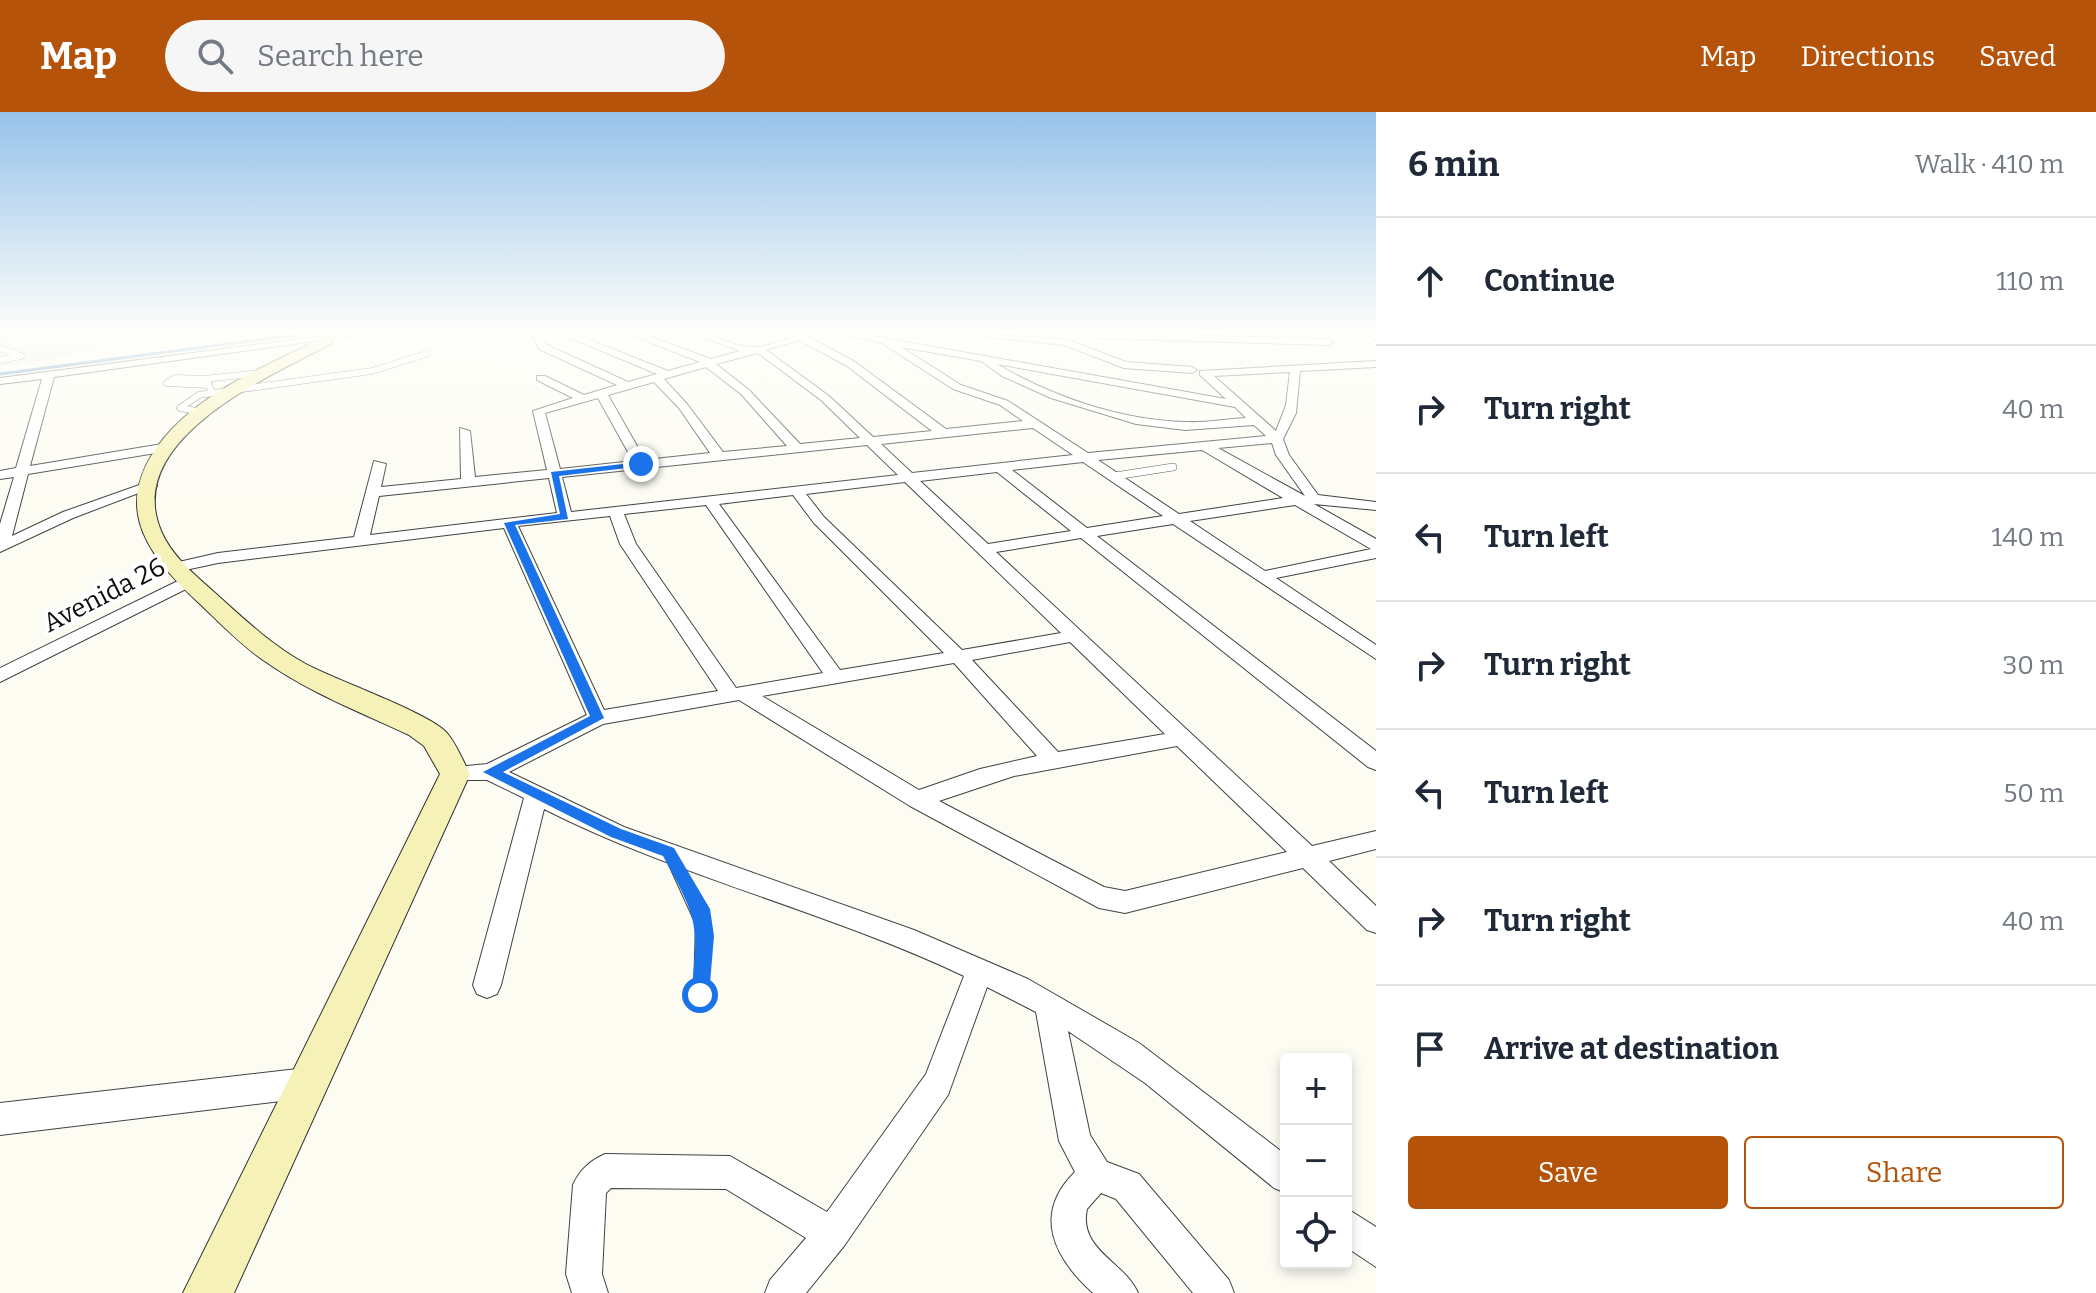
<!DOCTYPE html>
<meta charset="utf-8">
<style>
:root{--surface:#fff;--page:#f6f6f7;--text:#1f2937;--muted:#747a83;--line:#e0e1e3;--accent:#b45309}
body{margin:0;font-family:Bitter,serif;background:var(--page);color:var(--text)}
.controls{position:absolute;right:24px;bottom:24px;display:grid;overflow:hidden;border-radius:8px;box-shadow:0 4px 12px #0003}
.controls button{width:72px;height:72px;display:grid;place-items:center;padding:0;border:0;border-bottom:2px solid var(--line);background:var(--surface);color:var(--text);font:40px sans-serif}
.stop{position:absolute;width:24px;height:24px;margin:-18px;border:6px solid #1a73e8;border-radius:50%;background:#fff}
.stop.end{background:#1a73e8;border-color:#fff;box-shadow:0 2px 8px #0008}
.list{margin:0;padding:0;list-style:none}
h2{display:flex;justify-content:space-between;align-items:center;height:104px;margin:0;padding:0 32px;font-size:34px}
h2 small{font-size:26px;font-weight:400;color:var(--muted)}
.list li{display:grid;grid-template-columns:52px 1fr auto;gap:24px;align-items:center;box-sizing:border-box;height:128px;padding:0 32px;border-top:2px solid var(--line)}
.list b{display:block;font-size:30px;white-space:nowrap}
.list em{font-size:26px;font-style:normal;color:var(--muted)}
.actions{display:flex;gap:16px;padding:24px 32px}
.actions a{flex:1;padding:18px 0;border:2px solid var(--accent);border-radius:8px;text-align:center;font-size:28px;color:var(--accent)}
.actions .main{background:var(--accent);color:#fff}
.icon{flex:none;width:44px;height:44px;fill:none;stroke:currentColor;stroke-width:2;stroke-linecap:round;stroke-linejoin:round}
.map{position:relative;flex:none;width:1376px;height:1181px;overflow:hidden}
header{display:flex;align-items:center;gap:48px;box-sizing:border-box;height:112px;padding:0 40px;background:var(--accent);color:#fff}
header strong{font-size:38px}
nav{display:flex;gap:44px;margin-inline-start:auto;font-size:28px}
.search{width:560px;height:72px;background:var(--page);display:flex;align-items:center;gap:20px;box-sizing:border-box;padding:0 28px;border-radius:44px;color:var(--muted);font-size:30px}
main{display:flex}
aside{flex:1;background:var(--surface)}
.map>svg:first-child{display:block}
.industrial{fill:#ece5ec}
.lines{fill:none;stroke-linecap:round;stroke-linejoin:round}
.stream{stroke:#4d8bbd;stroke-width:3}
.lane-far3-casing{stroke:#424242;stroke-width:7}
.lane-far2-casing{stroke:#424242;stroke-width:8}
.lane-far1-casing{stroke:#424242;stroke-width:14}
.lane-casing{stroke:#424242;stroke-width:18}
.street-casing{stroke:#424242;stroke-width:2}
.secondary-casing{stroke:#313131;stroke-width:2}
.lane-far3{stroke:#fff;stroke-width:6}
.lane-far2{stroke:#fff;stroke-width:7}
.lane-far1{stroke:#fff;stroke-width:12}
.lane{stroke:#fff;stroke-width:16}
.street{fill:#fff;fill-rule:evenodd}
.secondary{fill:#f6f1b6;fill-rule:evenodd}
.route{fill:#1a73e8}
.labels{text-anchor:middle;dominant-baseline:central;stroke-width:8;stroke-linejoin:round;paint-order:stroke}
.street-label{font-size:26px;fill:#0f0f0f;stroke:#fff}
</style>
<header>
<strong>Map</strong>
<div class="search"><svg class="icon" aria-label="search" viewBox="0 0 24 24"><circle cx="10" cy="10" r="6"/><path d="M15 15l6 6"/></svg>Search here</div>
<nav><a>Map</a><a>Directions</a><a>Saved</a></nav>
</header>
<main>
<div class="map">
<svg width="1376" height="1181" viewBox="0 0 1376 1181">
<rect width="100%" height="100%" fill="#fdfcf3"/>
<path class="industrial" d="M0,221H140L55,247L0,254Z"/>
<g class="lines">
<path class="stream" d="M0,262L311,221"/>
<g class="lane-far3-casing">
<path id="lane-far3" d="M0,222L4,221
M0,236L21,244L0,248
M204,267L261,261
M208,273L167,271L175,266L204,267L207,268L212,281
M202,300L180,296L199,283L372,259L426,242"/>
</g>
<g class="lane-far2-casing">
<path id="lane-far2" d="M1115,364L1173,355"/>
</g>
<g class="lane-far1-casing">
<path id="lane-far1" d="M672,745L702,811L700,878"/>
</g>
<g class="lane-casing">
<path id="lane" d="M700,883L701,876"/>
</g>
<g class="street-casing">
<path id="street" d="M347,221H373L54,265L30,354L168,331L174,335L168,339L28,362L12,424L63,400L145,371L157,374L73,406L0,440V412L14,365L0,367V359L16,356L42,267L0,272V266Z
M559,221H572L668,259L700,250L626,221H640L711,247L740,239L693,221C714,221 729,233 749,235C768,237 796,221 818,221L809,225L855,250L946,317L1023,309L1000,293L953,277L882,231L836,221H856L1226,287L1200,263V259L1376,249V255L1300,259L1296,301L1283,327L1289,343L1318,383L1376,390V398L1314,392L1376,427V446L1276,466L1376,533V547L1173,412L1097,424L1376,639V658L1368,655L1081,426L996,440L1312,734L1376,719V737L1329,749L1376,794V821L1367,818L1303,756L1125,801L1099,796L910,694L739,588L603,612L509,660L624,715L914,818L1028,867L1139,931L1286,1043V1081L1274,1076L1145,971L1068,919L1090,1023L1107,1050L1139,1062L1229,1168L1234,1181H1193L1116,1087L1101,1081L1087,1097C1078,1138 1125,1150 1138,1181H1093C1054,1146 1032,1102 1075,1060L1059,1029L1036,900L987,875L948,983L844,1134L806,1181H765L770,1168L806,1126L726,1077L611,1076L606,1081L602,1162L608,1181H572L566,1162L573,1073C580,1057 590,1049 605,1042L730,1044L827,1100L926,962L964,864C827,799 678,765 544,697L501,873L497,882L487,886L477,882L473,873L524,686L487,668H447L444,662L447,656L487,652L587,603L504,416L218,451L176,460L168,455L170,452L218,441L354,425L374,349L386,352L381,375L461,367L460,316L470,319L475,365L547,358L533,299L573,286L537,268V264H545L584,283L617,273L539,237L533,223H539L547,233L628,270L657,262ZM799,228L847,254L932,319L873,325L829,284L766,238ZM901,235L981,249L1002,264L1051,286L1136,312L1185,318L1254,313L1266,324L1088,341L1008,289L961,273ZM758,241L821,288L860,326L800,332L749,278L716,252ZM997,252L1235,295L1246,306C1226,307 1205,311 1185,310C1121,308 1052,285 997,252ZM706,255L741,282L787,334L723,340L687,292L664,267ZM1290,260L1286,293L1276,319L1214,264ZM654,270L679,296L710,341L645,348L608,283ZM598,286L633,349L560,357L545,301ZM1033,316L1073,343L912,361L881,332ZM1272,331L1276,343L1305,384L1218,336ZM867,333L898,363L571,400L562,365ZM1202,338L1283,386L1179,402L1098,348ZM1083,350L1163,404L1087,416L1012,358ZM997,360L1071,419L988,432L920,369ZM549,366L557,401L370,423L379,384ZM905,370L1061,521L962,538L824,405L806,382ZM793,383L814,411L944,541L840,558L719,392ZM706,393L823,561L736,576L636,432L624,402ZM1295,393L1371,437L1265,459L1190,409ZM610,404L620,432L718,579L604,598L518,414ZM1070,530L1165,622L1058,640L972,548ZM954,551L1037,644L980,657L919,678L762,584ZM1177,634L1287,740L1125,779L1104,775L939,689L1014,664Z
M953,221L1066,227L1126,250L1192,255L1197,258L1192,261L1124,256L1064,233Z
M1089,221L1329,227L1334,230L1329,233L1092,226L1087,223Z
M1364,221H1376V228Z
M188,464L194,465V473L0,570V556Z
M306,956L317,960L321,971L317,982L306,986L0,1023V991Z
M1346,1096L1376,1115V1155L1346,1135Z"/>
</g>
<g class="secondary-casing">
<path id="secondary" d="M322,221H336L331,232C270,264 120,328 162,421C173,445 195,463 214,480C243,506 270,532 304,551C335,568 427,600 446,620C456,631 463,649 470,662L234,1181H183L440,662L424,634L409,623C360,600 308,580 263,548C240,532 221,512 200,492C141,438 108,387 171,318C211,275 269,253 320,227Z"/>
</g>
<use href="#lane-far3" class="lane-far3"/>
<use href="#lane-far2" class="lane-far2"/>
<use href="#lane-far1" class="lane-far1"/>
<use href="#lane" class="lane"/>
<use href="#street" class="street"/>
<use href="#secondary" class="secondary"/>
</g>
<linearGradient id="sky" x2="0" y2="1"><stop stop-color="#97c3eb"/><stop offset="0.57" stop-color="#fefefa"/><stop offset="1" stop-color="#fefefa" stop-opacity="0"/></linearGradient>
<rect width="1376" height="386" fill="url(#sky)"/>
<path class="route" d="M641,350L644,354L559,364L568,407L515,413L604,606L503,660L621,717L674,736L710,797L714,824L709,883L700,891L691,883C699,811 698,808 663,744L611,725L483,660L590,604L504,411L560,402L551,360Z"/>
<g class="labels">
<g class="street-label">
<text transform="translate(104 483) rotate(-27)">Avenida 26</text>
</g>
</g>
</svg>
<div class="controls">
<button>+</button>
<button>−</button>
<button><svg class="icon" aria-label="locate" viewBox="0 0 24 24"><circle cx="12" cy="12" r="6"/><path d="M12 2v4M12 18v4M2 12h4M18 12h4"/></svg></button>
</div>
<div class="stop" style="left:700px;top:883px"></div>
<div class="stop end" style="left:641px;top:352px"></div>
</div>
<aside>
<h2>6 min<small>Walk · 410 m</small></h2>
<ul class="list">
<li><svg class="icon" aria-label="ahead" viewBox="0 0 24 24"><path d="M12 20V5M6 11l6-6 6 6"/></svg><div><b>Continue</b></div><em>110 m</em></li>
<li><svg class="icon" aria-label="right" viewBox="0 0 24 24"><path d="M7 20v-9h11M14 6l5 5-5 5"/></svg><div><b>Turn right</b></div><em>40 m</em></li>
<li><svg class="icon" aria-label="left" viewBox="0 0 24 24"><path d="M17 20v-9H6M10 6l-5 5 5 5"/></svg><div><b>Turn left</b></div><em>140 m</em></li>
<li><svg class="icon" aria-label="right" viewBox="0 0 24 24"><path d="M7 20v-9h11M14 6l5 5-5 5"/></svg><div><b>Turn right</b></div><em>30 m</em></li>
<li><svg class="icon" aria-label="left" viewBox="0 0 24 24"><path d="M17 20v-9H6M10 6l-5 5 5 5"/></svg><div><b>Turn left</b></div><em>50 m</em></li>
<li><svg class="icon" aria-label="right" viewBox="0 0 24 24"><path d="M7 20v-9h11M14 6l5 5-5 5"/></svg><div><b>Turn right</b></div><em>40 m</em></li>
<li><svg class="icon" aria-label="arrive" viewBox="0 0 24 24"><path d="M6 21V4h12l-3 4 3 4H6"/></svg><div><b>Arrive at destination</b></div></li>
</ul>
<div class="actions"><a class="main">Save</a><a>Share</a></div>
</aside>
</main>
